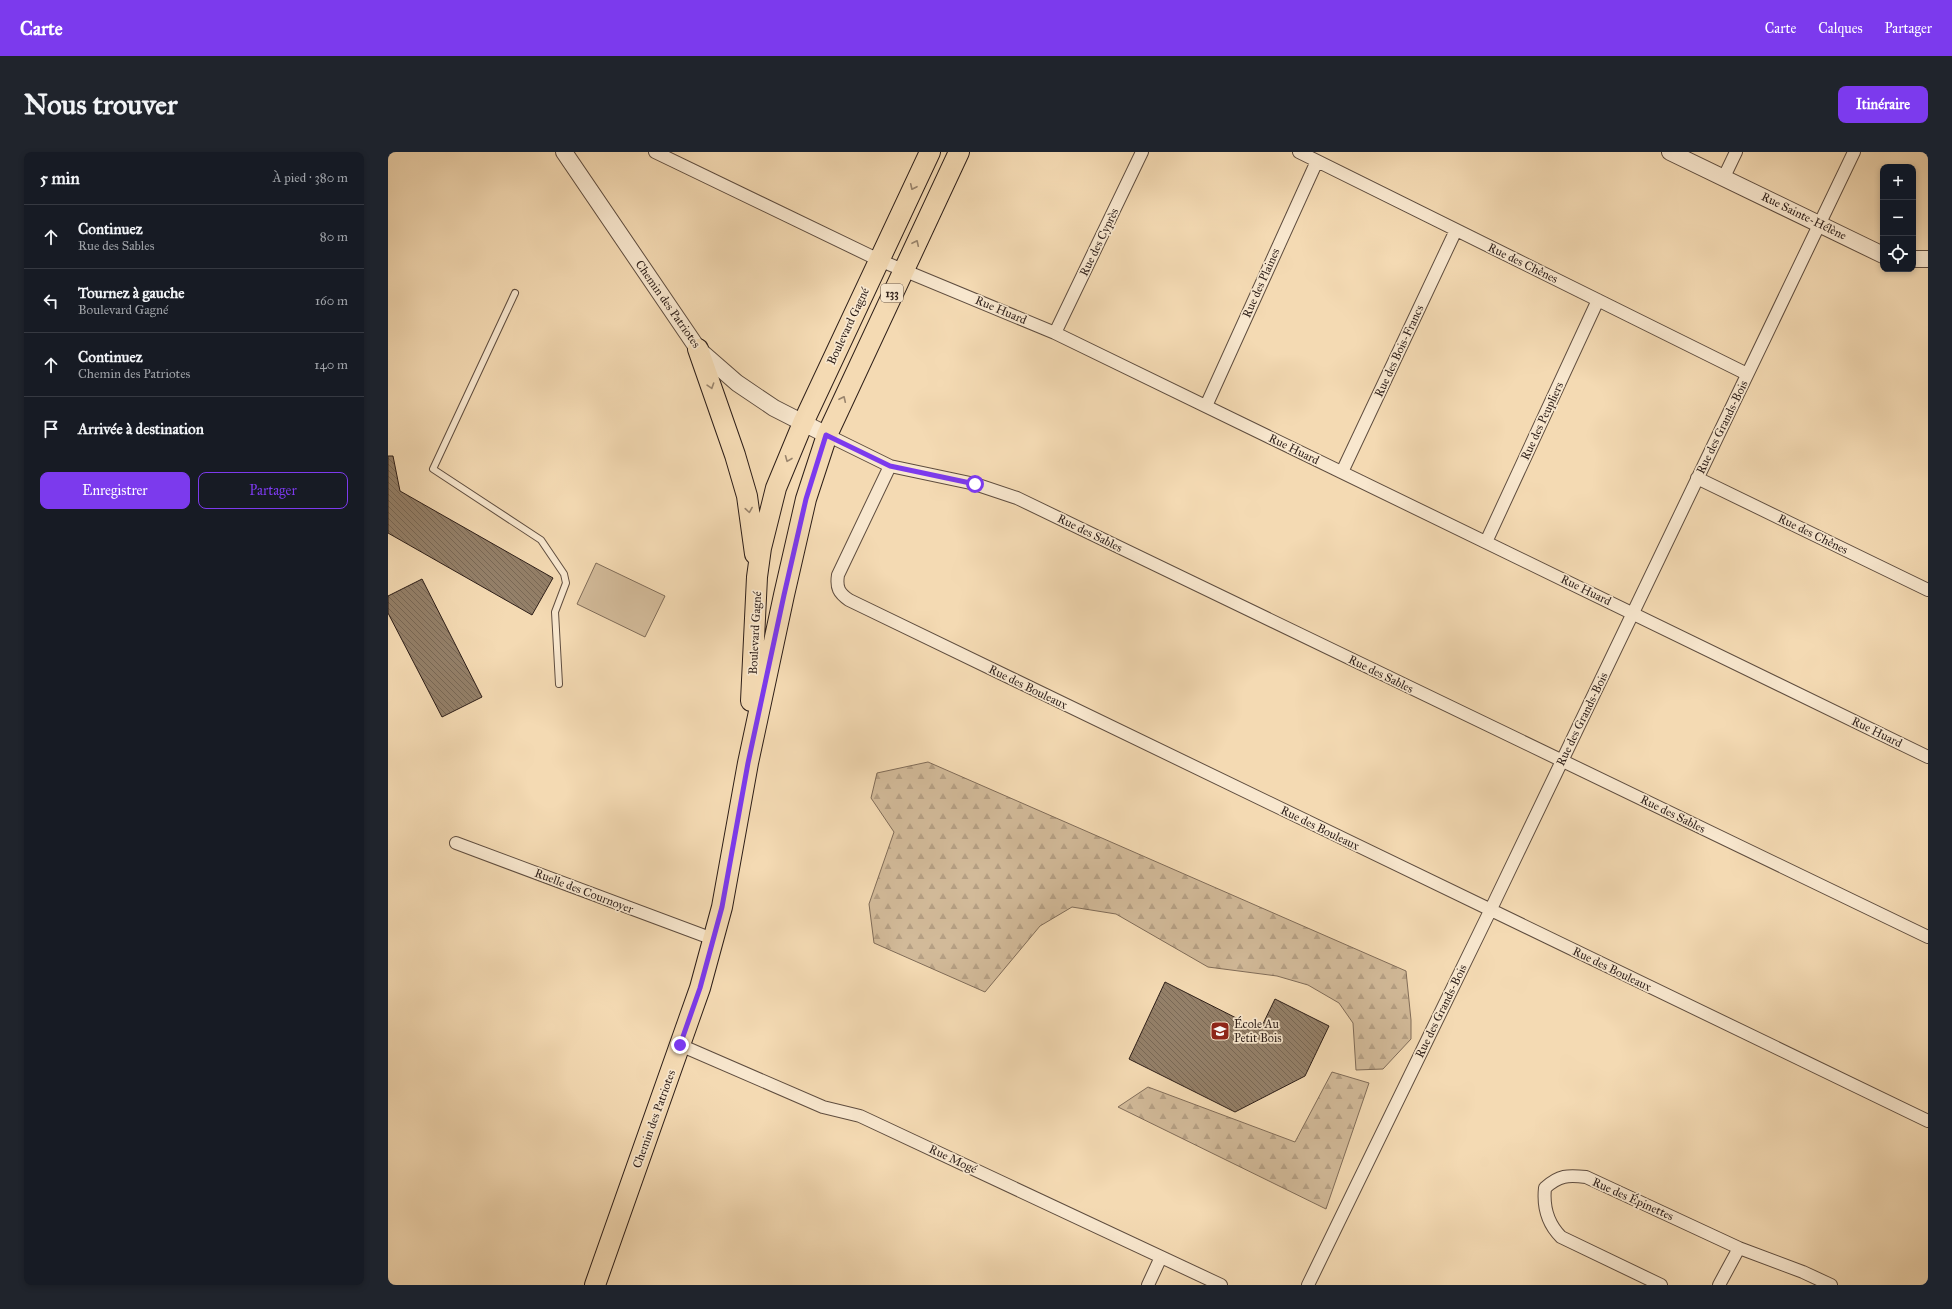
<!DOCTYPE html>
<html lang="fr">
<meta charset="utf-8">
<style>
:root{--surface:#171b24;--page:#20242c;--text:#f1f3f6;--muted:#9ea1a6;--line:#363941;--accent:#7c3aed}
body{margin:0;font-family:"IM FELL Great Primer",serif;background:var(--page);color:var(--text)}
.controls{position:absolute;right:12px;top:12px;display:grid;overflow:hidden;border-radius:8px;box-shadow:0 2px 6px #0003}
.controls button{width:36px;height:36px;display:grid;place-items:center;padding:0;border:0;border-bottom:1px solid var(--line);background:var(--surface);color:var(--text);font:20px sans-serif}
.stop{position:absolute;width:12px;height:12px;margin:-9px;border:3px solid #7c3aed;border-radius:50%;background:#fff}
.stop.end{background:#7c3aed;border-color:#fff;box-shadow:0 1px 4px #0008}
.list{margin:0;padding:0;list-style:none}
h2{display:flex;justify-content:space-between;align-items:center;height:52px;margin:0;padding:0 16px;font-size:17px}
h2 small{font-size:13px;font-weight:400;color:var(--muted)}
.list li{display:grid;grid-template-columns:26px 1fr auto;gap:12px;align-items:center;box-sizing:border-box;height:64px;padding:0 16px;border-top:1px solid var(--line)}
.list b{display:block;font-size:15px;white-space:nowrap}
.list p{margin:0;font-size:13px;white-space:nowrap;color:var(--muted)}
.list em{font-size:13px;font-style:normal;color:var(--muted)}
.actions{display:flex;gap:8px;padding:12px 16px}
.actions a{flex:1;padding:9px 0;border:1px solid var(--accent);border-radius:8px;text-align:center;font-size:14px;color:var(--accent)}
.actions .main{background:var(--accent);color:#fff}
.icon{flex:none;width:22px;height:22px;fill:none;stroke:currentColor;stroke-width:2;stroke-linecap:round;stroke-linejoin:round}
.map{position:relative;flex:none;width:1540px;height:1133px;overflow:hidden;border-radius:8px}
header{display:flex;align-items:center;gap:24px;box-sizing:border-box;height:56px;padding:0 20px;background:var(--accent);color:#fff}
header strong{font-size:19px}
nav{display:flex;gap:22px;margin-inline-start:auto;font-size:14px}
.intro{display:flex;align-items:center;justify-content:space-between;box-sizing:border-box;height:96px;padding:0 24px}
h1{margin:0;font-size:28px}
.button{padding:10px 18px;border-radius:8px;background:var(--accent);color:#fff;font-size:14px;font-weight:700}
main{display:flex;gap:24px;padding:0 24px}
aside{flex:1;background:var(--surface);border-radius:8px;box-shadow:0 2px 6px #0003}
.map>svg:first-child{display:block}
.grass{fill:#d2ba99;stroke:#806c58}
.forest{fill:url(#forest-firs);stroke:#806c58}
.building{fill:url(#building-back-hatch);stroke:#2d1e18}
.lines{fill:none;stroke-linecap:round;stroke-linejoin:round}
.service-casing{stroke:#5f4d3f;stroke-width:8}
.minor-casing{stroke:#5f4d3f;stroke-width:14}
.tertiary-casing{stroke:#5f4d3f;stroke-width:18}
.primary-casing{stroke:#2d1e18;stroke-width:22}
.service{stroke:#f8e7ce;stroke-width:6}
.minor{stroke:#f8e7ce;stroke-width:12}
.tertiary{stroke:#f8e7ce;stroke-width:16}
.primary{stroke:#f4dab3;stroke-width:20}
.oneway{stroke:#9a856d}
.route{stroke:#7c3aed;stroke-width:5}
.labels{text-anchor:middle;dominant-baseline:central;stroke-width:3.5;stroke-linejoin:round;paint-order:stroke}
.shield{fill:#f8e7ce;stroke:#6a5a4f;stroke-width:1}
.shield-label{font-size:11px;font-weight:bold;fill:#2d1e18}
.street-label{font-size:12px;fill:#2d1e18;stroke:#f8e7ce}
.poi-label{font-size:12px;fill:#2d1e18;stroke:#f8e7ce;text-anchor:start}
</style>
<header>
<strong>Carte</strong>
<nav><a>Carte</a><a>Calques</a><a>Partager</a></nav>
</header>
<div class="intro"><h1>Nous trouver</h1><a class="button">Itinéraire</a></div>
<main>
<aside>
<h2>5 min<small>À pied · 380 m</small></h2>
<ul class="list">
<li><svg class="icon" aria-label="ahead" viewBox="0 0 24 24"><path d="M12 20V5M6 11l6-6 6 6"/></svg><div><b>Continuez</b><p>Rue des Sables</p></div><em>80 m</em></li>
<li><svg class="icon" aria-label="left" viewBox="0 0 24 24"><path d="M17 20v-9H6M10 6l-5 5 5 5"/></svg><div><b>Tournez à gauche</b><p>Boulevard Gagné</p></div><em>160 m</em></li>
<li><svg class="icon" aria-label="ahead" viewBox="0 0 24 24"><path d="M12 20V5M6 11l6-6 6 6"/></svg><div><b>Continuez</b><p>Chemin des Patriotes</p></div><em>140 m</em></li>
<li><svg class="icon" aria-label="arrive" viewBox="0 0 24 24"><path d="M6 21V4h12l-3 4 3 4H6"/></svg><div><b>Arrivée à destination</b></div></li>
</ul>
<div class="actions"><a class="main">Enregistrer</a><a>Partager</a></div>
</aside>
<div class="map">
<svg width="1540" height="1133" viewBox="0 0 1540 1133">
<defs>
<pattern id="forest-firs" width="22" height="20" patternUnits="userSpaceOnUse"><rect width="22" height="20" fill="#d2ba99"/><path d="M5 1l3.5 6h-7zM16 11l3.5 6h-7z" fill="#b59f83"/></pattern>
<pattern id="building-back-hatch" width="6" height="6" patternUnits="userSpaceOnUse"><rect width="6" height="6" fill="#948069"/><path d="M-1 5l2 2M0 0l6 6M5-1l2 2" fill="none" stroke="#796855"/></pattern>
</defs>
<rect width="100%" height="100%" fill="#f4dab3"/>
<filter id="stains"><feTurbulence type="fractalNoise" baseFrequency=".005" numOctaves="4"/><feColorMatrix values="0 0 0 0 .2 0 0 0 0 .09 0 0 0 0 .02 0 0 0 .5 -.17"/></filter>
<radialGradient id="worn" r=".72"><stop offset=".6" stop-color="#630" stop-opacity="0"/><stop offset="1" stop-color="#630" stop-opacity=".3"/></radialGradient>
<path class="grass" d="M208,411L277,444L257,485L189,452Z"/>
<path class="forest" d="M540,610L1018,819L1023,868V887L995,917L968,918L965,871L951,851L920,833L889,824L820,815L728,762L684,755L652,774L597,840L486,791L481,752L506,680L483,646L489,621Z
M944,920L981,931L938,1057L730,955L760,935L907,990Z"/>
<path class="building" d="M0,304H5L12,339L165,426L144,463L0,381Z
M34,427L94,545L54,565L0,461V444Z
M777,830L872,878L887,847L941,874L917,924L847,960L741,907Z"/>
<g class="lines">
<g class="service-casing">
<path id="service" d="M127,141L45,317L153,388L176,422L178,431L167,460L171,532"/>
</g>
<g class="minor-casing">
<path id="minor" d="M267,0L491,108L667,181L1540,605
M911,0L1359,222
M1336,25L1348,0
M667,181L754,0
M818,254L929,9
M439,283L502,314L587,332L629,346L1540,785
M502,314L450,423C448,436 451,441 461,448L1540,969
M954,320L1068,78
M1309,326L1540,438
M1098,390L1210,148
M68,691L325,787
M292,893L435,955L472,964L833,1133
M760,1133L773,1105
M920,1133L1102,759L1466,0
M1273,1133L1173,1085C1159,1071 1155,1055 1157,1036C1171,1023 1180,1023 1198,1025L1351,1096L1415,1120L1443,1133
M1331,1133L1351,1096"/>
</g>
<g class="tertiary-casing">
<path id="tertiary" d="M176,0L310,197L349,231L386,256L439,283
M1282,0L1495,103
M1525,107H1540"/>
</g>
<g class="primary-casing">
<path id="primary" d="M310,197L347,303L359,344L367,402
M363,549L369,425L373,396L388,336L415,271L542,0
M207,1133L312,836L334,755L360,611L396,443L418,347L439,283L571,0"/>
</g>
<use href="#service" class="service"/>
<use href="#minor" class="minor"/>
<use href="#tertiary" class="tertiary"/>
<use href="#primary" class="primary"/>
</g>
<defs><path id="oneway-chevron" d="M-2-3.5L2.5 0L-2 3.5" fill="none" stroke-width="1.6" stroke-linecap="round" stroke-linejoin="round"/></defs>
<g class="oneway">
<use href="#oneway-chevron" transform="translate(525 35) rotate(115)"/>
<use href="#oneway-chevron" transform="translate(528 91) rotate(-65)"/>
<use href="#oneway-chevron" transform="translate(323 234) rotate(72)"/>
<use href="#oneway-chevron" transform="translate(455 247) rotate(-65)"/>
<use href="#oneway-chevron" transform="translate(400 307) rotate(112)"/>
<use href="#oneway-chevron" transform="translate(361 358) rotate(81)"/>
</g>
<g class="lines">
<path class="route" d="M292,893L312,836L334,755L360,611L396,443L418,347L438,283L502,314L587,332"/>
</g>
<defs>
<g id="school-square" transform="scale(1)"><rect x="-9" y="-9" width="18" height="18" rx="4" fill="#8f2418" stroke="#f8e7ce"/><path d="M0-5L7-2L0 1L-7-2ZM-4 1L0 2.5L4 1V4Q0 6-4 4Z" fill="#fff"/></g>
</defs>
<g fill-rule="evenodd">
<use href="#school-square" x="832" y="879"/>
</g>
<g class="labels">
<rect class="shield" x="493" y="132" width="22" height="18" rx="3"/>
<g class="shield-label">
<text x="504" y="141">133</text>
</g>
<g class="street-label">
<text transform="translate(1416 64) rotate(26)">Rue Sainte-Hélène</text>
<text transform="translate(711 90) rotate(-64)">Rue des Cyprès</text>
<text transform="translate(1135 111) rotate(26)">Rue des Chênes</text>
<text transform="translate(873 131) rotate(-66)">Rue des Plaines</text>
<text transform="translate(280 152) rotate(55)">Chemin des Patriotes</text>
<text transform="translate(613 158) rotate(23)">Rue Huard</text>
<text transform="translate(460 174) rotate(-65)">Boulevard Gagné</text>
<text transform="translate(1011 199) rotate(-65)">Rue des Bois-Francs</text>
<text transform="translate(1154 269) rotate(-65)">Rue des Peupliers</text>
<text transform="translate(1334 275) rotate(-64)">Rue des Grands-Bois</text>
<text transform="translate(906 297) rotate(26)">Rue Huard</text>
<text transform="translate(702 381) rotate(26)">Rue des Sables</text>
<text transform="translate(1425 382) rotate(26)">Rue des Chênes</text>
<text transform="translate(1198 438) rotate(26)">Rue Huard</text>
<text transform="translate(367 481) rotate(-87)">Boulevard Gagné</text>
<text transform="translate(993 522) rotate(26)">Rue des Sables</text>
<text transform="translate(640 535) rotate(26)">Rue des Bouleaux</text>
<text transform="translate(1194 567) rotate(-64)">Rue des Grands-Bois</text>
<text transform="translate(1489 580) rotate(26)">Rue Huard</text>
<text transform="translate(1285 662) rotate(26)">Rue des Sables</text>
<text transform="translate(932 676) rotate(26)">Rue des Bouleaux</text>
<text transform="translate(196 739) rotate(21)">Ruelle des Cournoyer</text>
<text transform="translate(1224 817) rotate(26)">Rue des Bouleaux</text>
<text transform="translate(1053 859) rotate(-64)">Rue des Grands-Bois</text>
<text transform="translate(266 967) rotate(-70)">Chemin des Patriotes</text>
<text transform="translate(565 1007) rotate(25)">Rue Mogé</text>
<text transform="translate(1245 1047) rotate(24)">Rue des Épinettes</text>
</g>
<g class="poi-label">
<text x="846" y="872">École Au<tspan x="846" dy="14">Petit Bois</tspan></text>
</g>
</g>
<rect width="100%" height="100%" filter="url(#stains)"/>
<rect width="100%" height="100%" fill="url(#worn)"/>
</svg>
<div class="controls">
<button>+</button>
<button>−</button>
<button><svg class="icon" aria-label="locate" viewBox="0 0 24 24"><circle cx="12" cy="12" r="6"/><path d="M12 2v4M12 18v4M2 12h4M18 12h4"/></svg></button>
</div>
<div class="stop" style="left:587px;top:332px"></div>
<div class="stop end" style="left:292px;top:893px"></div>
</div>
</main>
